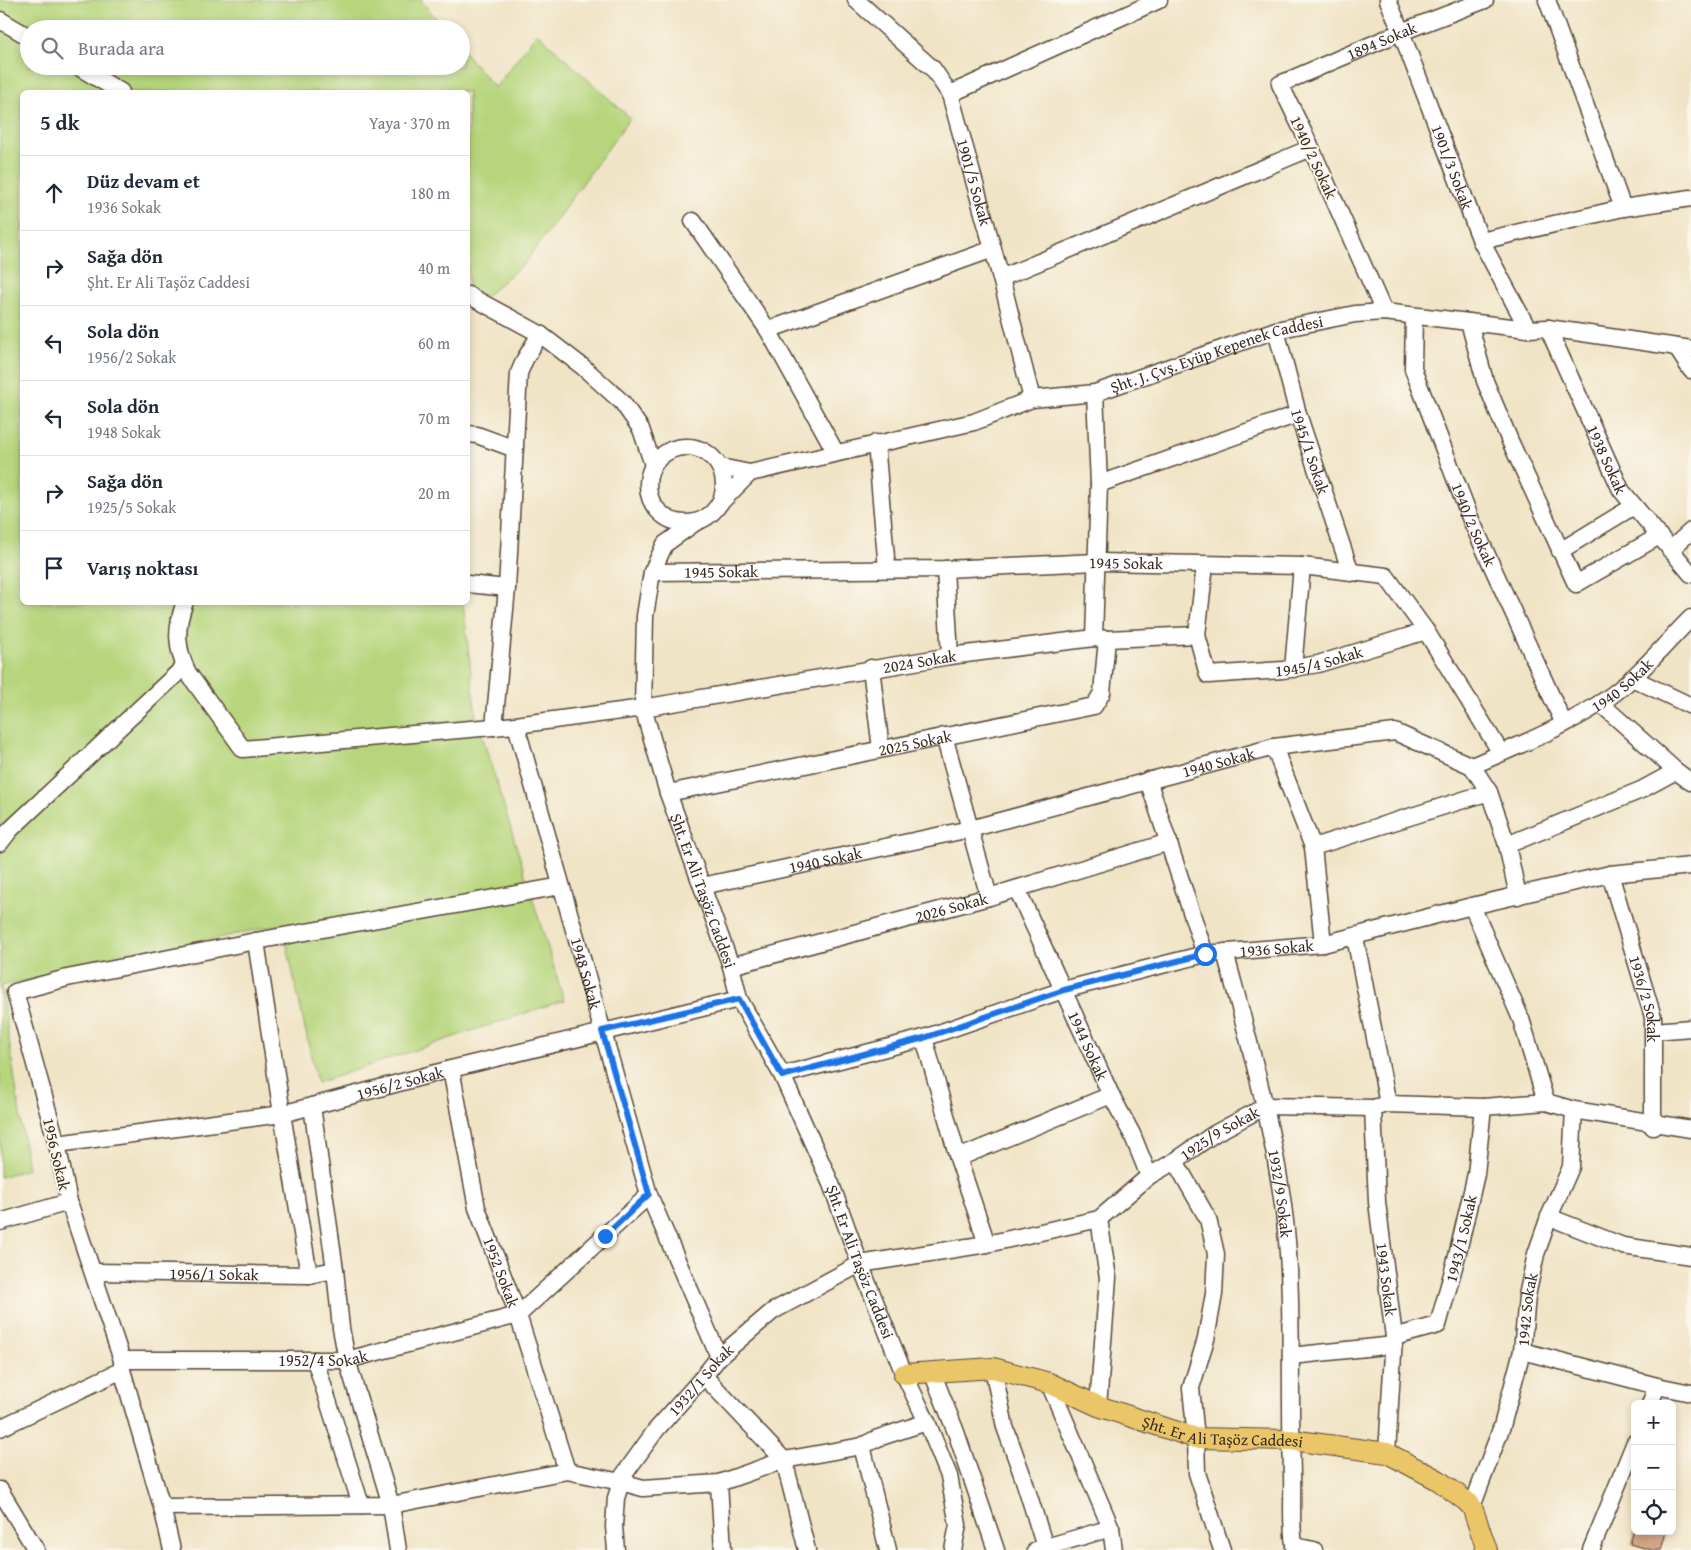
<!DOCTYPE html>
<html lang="tr">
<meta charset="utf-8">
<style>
:root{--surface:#fff;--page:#f6f6f7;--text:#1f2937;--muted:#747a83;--line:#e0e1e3}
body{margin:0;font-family:"Gentium Book Plus",serif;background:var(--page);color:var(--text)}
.controls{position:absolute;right:15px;bottom:15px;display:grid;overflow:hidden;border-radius:8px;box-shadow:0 2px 8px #0003}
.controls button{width:45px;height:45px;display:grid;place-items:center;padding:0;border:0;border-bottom:1px solid var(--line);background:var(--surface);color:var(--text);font:25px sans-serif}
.stop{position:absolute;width:15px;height:15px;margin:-11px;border:4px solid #1a73e8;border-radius:50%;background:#fff}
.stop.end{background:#1a73e8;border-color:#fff;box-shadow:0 1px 5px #0008}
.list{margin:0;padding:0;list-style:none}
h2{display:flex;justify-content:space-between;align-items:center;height:65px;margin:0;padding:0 20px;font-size:21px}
h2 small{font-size:16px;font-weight:400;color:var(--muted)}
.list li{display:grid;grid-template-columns:32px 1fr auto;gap:15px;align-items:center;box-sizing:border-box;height:75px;padding:0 20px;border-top:1px solid var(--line)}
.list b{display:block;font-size:19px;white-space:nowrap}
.list p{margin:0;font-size:16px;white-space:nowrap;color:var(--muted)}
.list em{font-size:16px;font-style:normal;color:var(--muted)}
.icon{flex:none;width:28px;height:28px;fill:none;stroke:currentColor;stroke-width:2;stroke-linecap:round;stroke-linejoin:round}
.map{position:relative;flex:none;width:1691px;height:1550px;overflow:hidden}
.search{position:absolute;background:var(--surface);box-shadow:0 2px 8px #0003;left:20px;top:20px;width:450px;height:55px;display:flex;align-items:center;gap:12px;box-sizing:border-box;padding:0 18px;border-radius:28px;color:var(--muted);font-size:19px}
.panel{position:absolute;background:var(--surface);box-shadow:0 2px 8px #0003;left:20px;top:90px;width:450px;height:515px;border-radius:8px}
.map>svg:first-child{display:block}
.green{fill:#b6d57c;stroke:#78804d}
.building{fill:#cb9876}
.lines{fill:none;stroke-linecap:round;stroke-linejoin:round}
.minor-casing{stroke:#564637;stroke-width:19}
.major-casing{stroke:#564637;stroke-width:22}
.minor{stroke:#fff;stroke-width:16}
.major{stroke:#ebc669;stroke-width:20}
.route{stroke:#1a73e8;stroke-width:6}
.labels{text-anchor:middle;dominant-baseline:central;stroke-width:4;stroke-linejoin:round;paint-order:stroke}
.street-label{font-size:16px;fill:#3b2a1e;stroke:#fbf7ec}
</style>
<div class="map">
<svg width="1691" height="1550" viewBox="0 0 1691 1550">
<rect width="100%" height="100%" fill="#fbf7ec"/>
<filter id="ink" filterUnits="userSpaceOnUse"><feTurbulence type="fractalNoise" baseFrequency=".02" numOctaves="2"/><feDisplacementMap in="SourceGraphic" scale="10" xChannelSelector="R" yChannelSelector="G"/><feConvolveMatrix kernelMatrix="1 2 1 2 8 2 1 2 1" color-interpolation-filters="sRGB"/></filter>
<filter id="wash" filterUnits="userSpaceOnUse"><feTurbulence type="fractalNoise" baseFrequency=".0096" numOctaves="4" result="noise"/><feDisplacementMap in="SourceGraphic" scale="20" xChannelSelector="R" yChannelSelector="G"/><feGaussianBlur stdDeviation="1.12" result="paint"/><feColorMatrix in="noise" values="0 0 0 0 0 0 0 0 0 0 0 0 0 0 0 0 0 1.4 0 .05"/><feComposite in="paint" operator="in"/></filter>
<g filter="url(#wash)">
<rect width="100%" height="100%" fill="#f0e4c6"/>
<path class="green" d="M0,0H422L423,3L445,29H29V66H461V48L495,88L537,33L630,118L525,263L468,311V92H22V602L463,603L476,716L564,1000L317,1083L282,924L1,986L28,1169L0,1177Z"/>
<g id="blocks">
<path class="building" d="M1634,1531H1666L1661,1550H1652L1630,1544Z"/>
</g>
</g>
<g filter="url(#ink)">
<use href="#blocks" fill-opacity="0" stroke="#564637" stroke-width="1"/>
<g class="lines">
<g class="minor-casing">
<g id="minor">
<path id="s1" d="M856,0L933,69L950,94L1001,278L1032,399"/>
<path id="s2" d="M1388,0L1401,32L1481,241L1528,329"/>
<path d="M1547,0L1623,208"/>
<path d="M0,20L29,37"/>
<path d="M77,66L121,92"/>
<path d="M950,94L1159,0"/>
<path d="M693,221L768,330L836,453"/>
<path d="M1481,241L1623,208L1691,198"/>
<path d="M1001,278L1311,148"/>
<path d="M468,295L540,334L583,367L622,402L641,429L653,465"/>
<path id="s3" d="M1384,312L1311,148L1280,84L1401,32L1485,0"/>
<path id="s4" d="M1414,316L1413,369L1471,520L1564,724"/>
<path d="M1469,322L1485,381L1510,441L1576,584L1659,536"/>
<path id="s5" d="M1548,328L1621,490L1691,574"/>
<path d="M768,330L993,249"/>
<path id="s6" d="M1276,330L1298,414L1351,573"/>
<path d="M1676,347L1691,370"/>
<path d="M468,434L477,435L515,449"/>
<path d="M876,443L887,569"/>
<circle cx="686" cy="485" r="38"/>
<path id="s7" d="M720,467L750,473L974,422L1032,399L1095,393L1276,330L1355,314L1384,312L1528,329L1548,328L1691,349"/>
<path d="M1099,484L1298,414"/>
<path d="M721,502L750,473"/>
<path id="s8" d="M696,522L665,544L652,572L645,616L643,708L668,793L731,966L739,999L782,1075L831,1184L860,1264L904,1374L927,1422L949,1476L958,1525L953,1550"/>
<path d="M1670,550L1691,531"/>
<path d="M1560,551L1634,506"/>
<path id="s9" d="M1205,565L1197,635L1208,675L1283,670L1318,664L1426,631"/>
<path d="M945,569L950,656"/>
<path id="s10" d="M652,572L945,569L1097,562L1302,566L1386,576L1426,631L1501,753"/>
<path d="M468,584L507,588"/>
<path id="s11" d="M185,602C175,628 176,649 188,673L243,749L516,725L643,708L950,656L1094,638L1107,639L1197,635"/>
<path d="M1094,638L1099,484L1095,393"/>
<path d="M871,668L881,749"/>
<path d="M1293,669L1302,566"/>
<path d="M1632,678L1691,706"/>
<path d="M1600,703L1676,771"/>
<path id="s12" d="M516,725L649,1195L719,1357"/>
<path d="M494,727L507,588L519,373L525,359L540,334"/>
<path d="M944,736L989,897"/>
<path d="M1274,747L1313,847L1323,944"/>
<path d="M1472,766L1489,792L1507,845L1518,896"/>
<path d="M1148,780L1205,954"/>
<path id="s13" d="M668,793L1094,706L1102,693L1107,639"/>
<path d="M0,843L10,830L185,666"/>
<path d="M1507,845L1641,790L1676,771L1691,782"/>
<path d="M1313,847L1489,792"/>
<path id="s14" d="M1610,874L1653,1017V1127"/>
<path id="s15" d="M702,886L970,829L1274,747L1395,732L1472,766C1515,747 1560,729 1599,704C1634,682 1662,647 1691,618"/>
<path id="s16" d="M1017,889L1111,1095L1132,1134L1149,1176"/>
<path d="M1472,906L1521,1019L1546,1102"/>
<path d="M1355,937L1388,1104"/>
<path d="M256,941L282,1114L309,1275"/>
<path id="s17" d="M1225,952C1253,1057 1284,1162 1289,1270C1292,1338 1290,1406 1292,1475C1293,1498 1290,1528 1295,1550"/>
<path id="s18" d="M731,966L989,897L1169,842"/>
<path d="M1654,1031L1691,1028"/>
<path d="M924,1038L958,1158L987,1244"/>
<path id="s19" d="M451,1069L477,1208L518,1315L567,1471"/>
<path id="s20" d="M782,1075L924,1038L1063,990L1205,954L1323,944L1472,906L1610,874L1691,866"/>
<path d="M312,1106L335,1270L341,1328L347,1360L391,1505L398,1550"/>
<path id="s21" d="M1373,1108L1377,1202L1394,1337L1387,1453"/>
<path id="s22" d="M57,1144L282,1114L451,1069L739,999"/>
<path d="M958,1158L1111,1095"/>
<path d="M1175,1161L1208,1219L1216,1254L1214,1294L1206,1339L1191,1388L1196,1438L1197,1473L1222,1550"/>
<path d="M1549,1217L1623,1246L1691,1256"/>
<path d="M0,1222L69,1202"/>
<path id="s23" d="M93,1272L309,1275L335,1270"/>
<path id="s24" d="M1394,1337L1438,1325L1457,1256L1476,1174L1483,1107"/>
<path d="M1522,1351L1657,1386L1691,1393"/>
<path d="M1291,1356L1394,1345"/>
<path id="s25" d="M122,1360H347L518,1315L649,1195"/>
<path d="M315,1360L361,1505"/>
<path d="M993,1368L1005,1427L1023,1477L1045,1547"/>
<path d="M932,1372L956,1432L996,1550"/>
<path d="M704,1376L784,1460L807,1550"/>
<path d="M1049,1383L1111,1528L1114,1550"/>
<path d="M1650,1404L1657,1386"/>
<path d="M1098,1406L1108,1278L1099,1219"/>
<path d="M0,1428L122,1370"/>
<path d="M862,1446L888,1550"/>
<path d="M719,1483L723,1550"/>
<path d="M0,1490L36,1550"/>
<path d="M162,1507L391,1505L567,1471L621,1482L643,1488L719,1483L784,1460L862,1446L878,1438L927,1422"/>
<path id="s26" d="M1472,1507L1502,1426L1522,1351L1527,1296L1536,1254L1549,1217L1571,1167L1574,1110"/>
<path d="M1294,1546L1314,1550"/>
<path d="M172,1550L162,1507L122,1370V1360L69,1202L57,1144L15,992L67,978L256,941L561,886"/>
<path id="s27" d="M616,1550L614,1526L616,1498L623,1476L656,1430L704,1376L719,1357L773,1311L860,1264L987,1244L1099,1219L1149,1176L1175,1161L1214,1134L1266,1106L1373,1108L1388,1104L1483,1107L1546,1102L1574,1110L1691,1129"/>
<path d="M1036,1550L1111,1528"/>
<path d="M1591,1550L1635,1442"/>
</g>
</g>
<g class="major-casing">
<g id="major">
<path id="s28" d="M904,1374L993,1368L1049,1383L1098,1406L1196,1438L1291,1440L1387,1453L1438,1480L1466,1501L1472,1507L1487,1550"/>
</g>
</g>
<use href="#minor" class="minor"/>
<use href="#major" class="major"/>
</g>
</g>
<g class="lines" filter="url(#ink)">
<path class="route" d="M605,1236L649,1194L602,1031L739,999L782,1076L924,1038L1064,990L1205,954"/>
</g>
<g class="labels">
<g class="street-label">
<text stroke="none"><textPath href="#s3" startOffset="361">1894 Sokak</textPath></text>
<text transform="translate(1314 157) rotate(65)">1940/2 Sokak</text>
<text stroke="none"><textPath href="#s2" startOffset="179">1901/3 Sokak</textPath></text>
<text stroke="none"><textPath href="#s1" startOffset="225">1901/5 Sokak</textPath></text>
<text stroke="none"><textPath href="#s7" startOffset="514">Şht. J. Çvş. Eyüp Kepenek Caddesi</textPath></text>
<text stroke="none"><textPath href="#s6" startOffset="126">1945/1 Sokak</textPath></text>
<text stroke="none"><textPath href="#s5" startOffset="144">1938 Sokak</textPath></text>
<text stroke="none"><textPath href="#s4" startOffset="220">1940/2 Sokak</textPath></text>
<text stroke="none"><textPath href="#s10" startOffset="474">1945 Sokak</textPath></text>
<text stroke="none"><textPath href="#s10" startOffset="69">1945 Sokak</textPath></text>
<text stroke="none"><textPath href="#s9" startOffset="224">1945/4 Sokak</textPath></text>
<text stroke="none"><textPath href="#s11" startOffset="850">2024 Sokak</textPath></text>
<text stroke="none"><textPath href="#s15" startOffset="966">1940 Sokak</textPath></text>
<text stroke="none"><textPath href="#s13" startOffset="252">2025 Sokak</textPath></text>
<text stroke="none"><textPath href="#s15" startOffset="531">1940 Sokak</textPath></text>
<text stroke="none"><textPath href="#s15" startOffset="126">1940 Sokak</textPath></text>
<text stroke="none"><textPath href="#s8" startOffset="398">Şht. Er Ali Taşöz Caddesi</textPath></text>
<text stroke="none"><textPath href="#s18" startOffset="228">2026 Sokak</textPath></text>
<text stroke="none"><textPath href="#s20" startOffset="512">1936 Sokak</textPath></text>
<text stroke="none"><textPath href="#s12" startOffset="258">1948 Sokak</textPath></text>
<text stroke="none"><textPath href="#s14" startOffset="130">1936/2 Sokak</textPath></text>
<text stroke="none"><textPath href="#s16" startOffset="172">1944 Sokak</textPath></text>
<text stroke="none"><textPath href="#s22" startOffset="349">1956/2 Sokak</textPath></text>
<text stroke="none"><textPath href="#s27" startOffset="790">1925/9 Sokak</textPath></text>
<text transform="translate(57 1154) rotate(77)">1956 Sokak</text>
<text stroke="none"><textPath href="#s17" startOffset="248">1932/9 Sokak</textPath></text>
<text stroke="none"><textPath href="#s24" startOffset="135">1943/1 Sokak</textPath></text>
<text stroke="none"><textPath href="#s8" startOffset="802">Şht. Er Ali Taşöz Caddesi</textPath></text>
<text stroke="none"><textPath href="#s19" startOffset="210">1952 Sokak</textPath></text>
<text stroke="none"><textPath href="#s23" startOffset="121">1956/1 Sokak</textPath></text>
<text stroke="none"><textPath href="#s21" startOffset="172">1943 Sokak</textPath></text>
<text stroke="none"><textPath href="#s26" startOffset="206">1942 Sokak</textPath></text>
<text stroke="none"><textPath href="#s25" startOffset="201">1952/4 Sokak</textPath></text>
<text stroke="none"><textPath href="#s27" startOffset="199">1932/1 Sokak</textPath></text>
<text stroke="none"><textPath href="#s28" startOffset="330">Şht. Er Ali Taşöz Caddesi</textPath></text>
</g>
</g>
</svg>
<div class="controls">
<button>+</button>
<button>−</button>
<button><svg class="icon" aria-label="locate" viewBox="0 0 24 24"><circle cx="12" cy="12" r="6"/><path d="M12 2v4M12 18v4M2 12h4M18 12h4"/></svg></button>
</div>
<div class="stop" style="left:1205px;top:954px"></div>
<div class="stop end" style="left:605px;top:1236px"></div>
<div class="search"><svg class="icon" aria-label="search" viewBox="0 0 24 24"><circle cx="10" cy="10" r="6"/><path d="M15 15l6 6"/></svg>Burada ara</div>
<section class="panel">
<h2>5 dk<small>Yaya · 370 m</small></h2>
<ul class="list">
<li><svg class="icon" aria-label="ahead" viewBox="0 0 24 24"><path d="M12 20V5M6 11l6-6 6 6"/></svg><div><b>Düz devam et</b><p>1936 Sokak</p></div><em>180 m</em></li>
<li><svg class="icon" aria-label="right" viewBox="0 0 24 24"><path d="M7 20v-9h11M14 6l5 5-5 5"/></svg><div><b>Sağa dön</b><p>Şht. Er Ali Taşöz Caddesi</p></div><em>40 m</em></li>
<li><svg class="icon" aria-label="left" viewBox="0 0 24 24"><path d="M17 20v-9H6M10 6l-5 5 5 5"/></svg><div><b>Sola dön</b><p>1956/2 Sokak</p></div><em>60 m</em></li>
<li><svg class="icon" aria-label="left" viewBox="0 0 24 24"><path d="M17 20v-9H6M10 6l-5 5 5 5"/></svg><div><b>Sola dön</b><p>1948 Sokak</p></div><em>70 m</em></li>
<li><svg class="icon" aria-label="right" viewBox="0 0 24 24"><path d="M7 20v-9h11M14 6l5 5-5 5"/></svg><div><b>Sağa dön</b><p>1925/5 Sokak</p></div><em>20 m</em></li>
<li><svg class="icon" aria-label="arrive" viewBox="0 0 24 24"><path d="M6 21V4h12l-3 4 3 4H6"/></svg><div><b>Varış noktası</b></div></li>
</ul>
</section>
</div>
